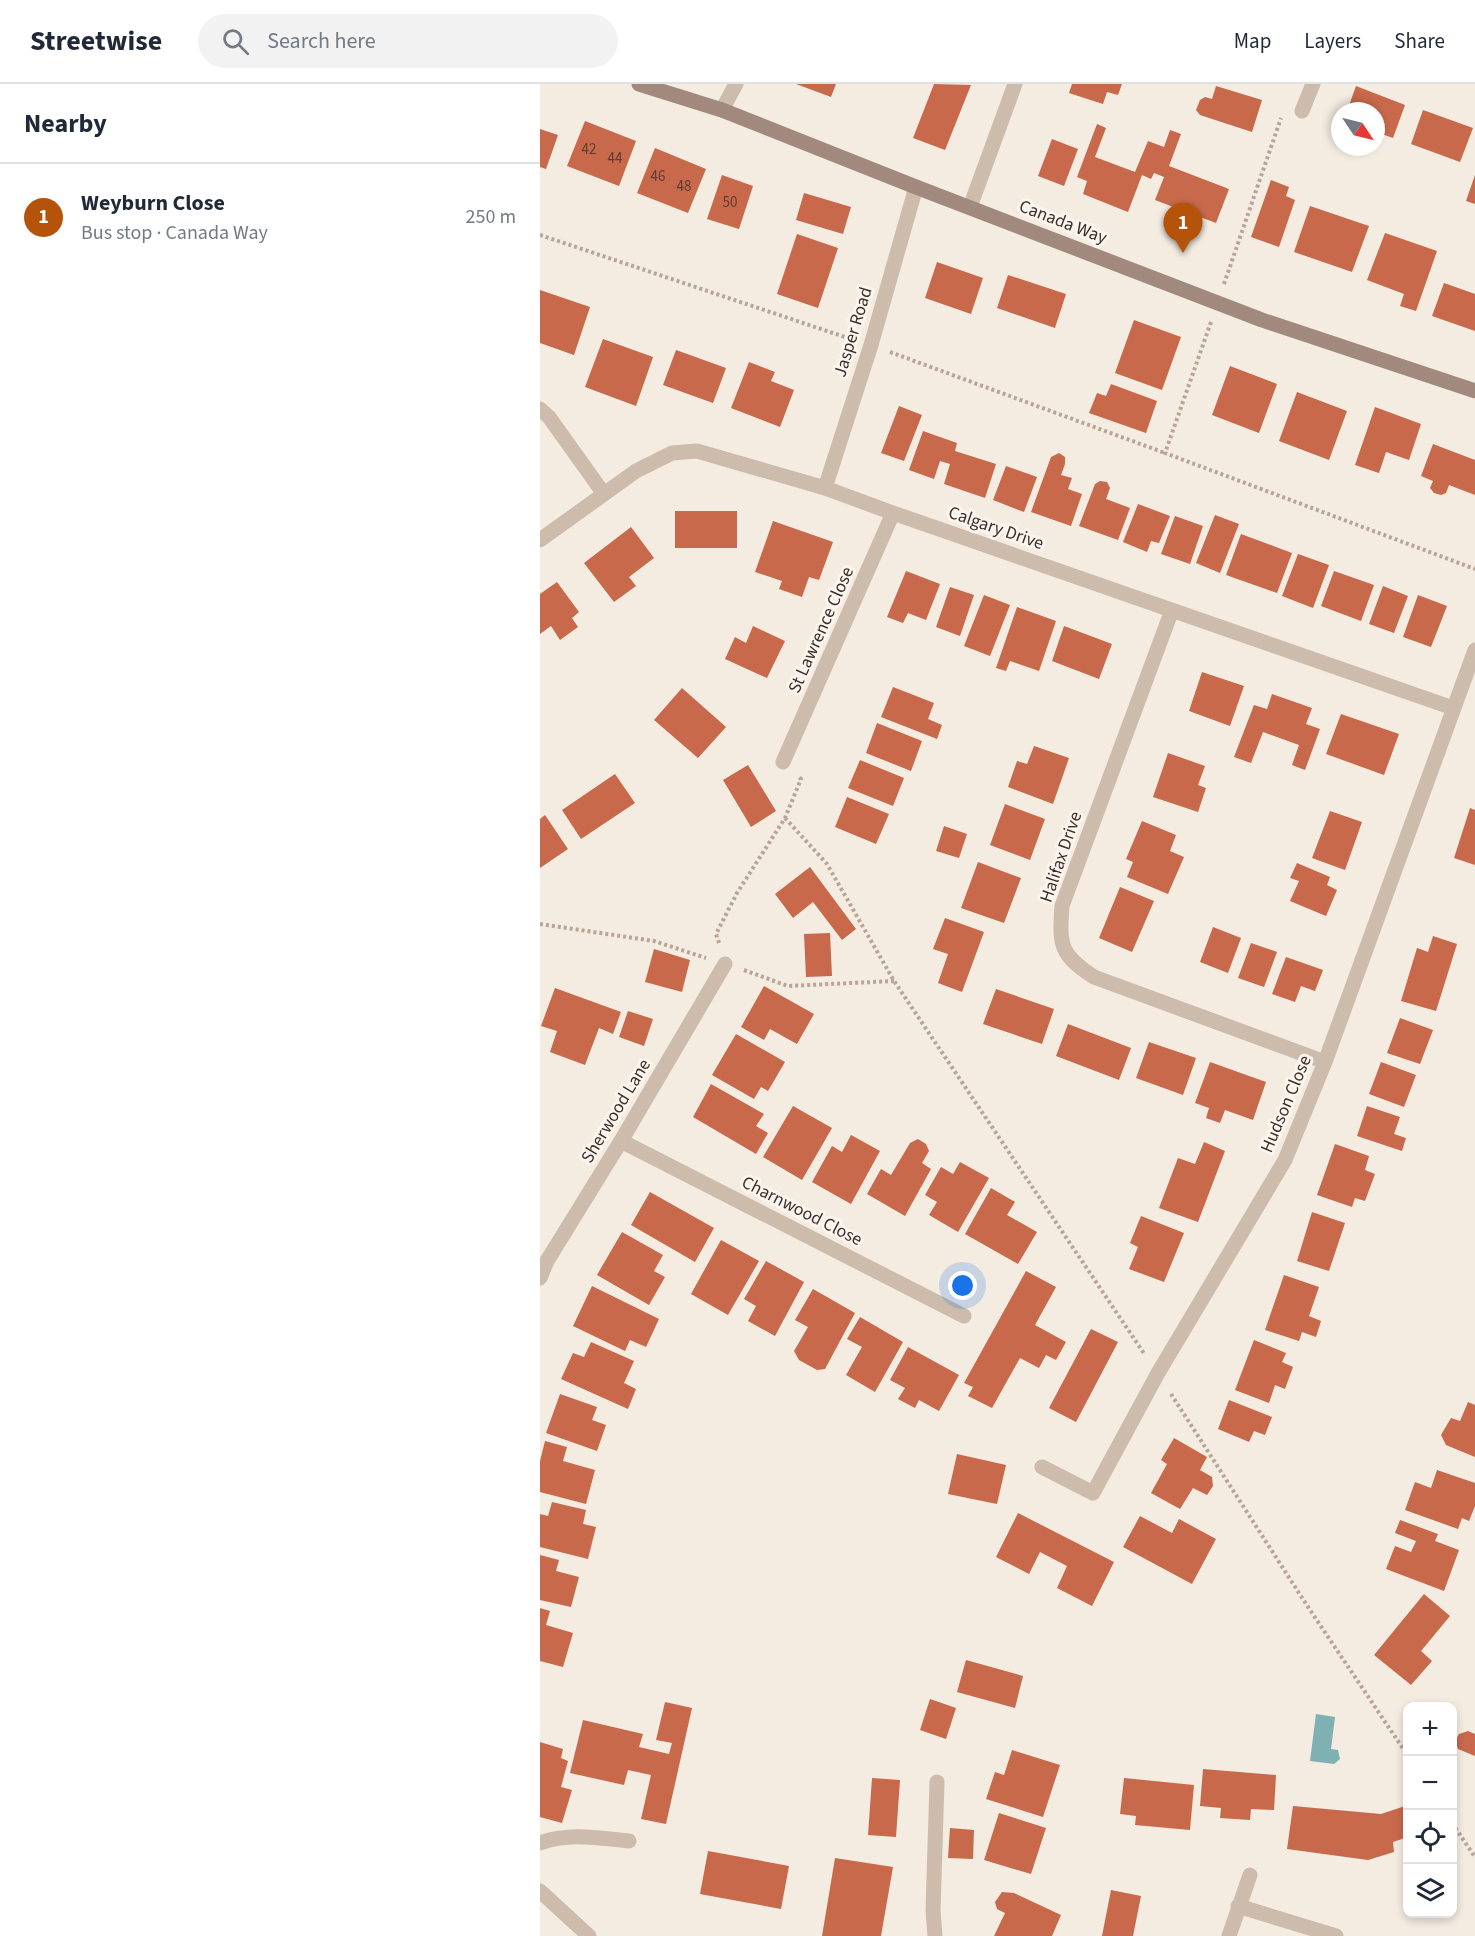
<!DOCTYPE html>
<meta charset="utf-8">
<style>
:root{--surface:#fff;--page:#f2f2f3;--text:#1f2937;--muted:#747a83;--line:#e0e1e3;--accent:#b45309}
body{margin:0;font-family:"Source Sans 3",sans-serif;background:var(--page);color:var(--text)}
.controls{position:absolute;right:18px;bottom:18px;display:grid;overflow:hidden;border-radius:12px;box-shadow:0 3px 9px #0003}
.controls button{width:54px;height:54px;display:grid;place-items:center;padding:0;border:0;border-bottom:2px solid var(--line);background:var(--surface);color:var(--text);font:30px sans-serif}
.compass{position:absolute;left:791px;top:18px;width:54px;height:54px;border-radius:50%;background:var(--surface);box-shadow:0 3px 9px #0003;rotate:125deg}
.you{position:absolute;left:423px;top:1202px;width:21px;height:21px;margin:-15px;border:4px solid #fff;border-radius:50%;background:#1a73e8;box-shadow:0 0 0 9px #1a73e833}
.badge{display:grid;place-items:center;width:39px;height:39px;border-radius:50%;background:var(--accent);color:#fff;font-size:20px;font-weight:700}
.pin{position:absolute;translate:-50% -50px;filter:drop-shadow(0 2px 3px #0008)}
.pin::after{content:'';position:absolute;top:32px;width:21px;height:18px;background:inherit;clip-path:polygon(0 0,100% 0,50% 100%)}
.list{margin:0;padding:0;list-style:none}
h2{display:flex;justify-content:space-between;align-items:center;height:78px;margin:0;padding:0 24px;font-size:26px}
h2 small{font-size:20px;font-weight:400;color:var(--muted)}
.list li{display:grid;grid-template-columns:39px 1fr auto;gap:18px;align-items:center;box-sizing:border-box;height:108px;padding:0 24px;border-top:2px solid var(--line)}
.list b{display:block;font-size:22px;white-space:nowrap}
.list p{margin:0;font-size:20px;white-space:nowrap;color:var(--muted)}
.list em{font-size:20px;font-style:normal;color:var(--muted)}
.icon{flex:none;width:33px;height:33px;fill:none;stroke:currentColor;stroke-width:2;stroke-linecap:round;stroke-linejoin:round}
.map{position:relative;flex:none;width:935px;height:1852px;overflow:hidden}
header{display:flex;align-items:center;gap:36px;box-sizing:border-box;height:84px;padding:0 30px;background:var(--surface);border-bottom:2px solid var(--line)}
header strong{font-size:28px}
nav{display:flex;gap:33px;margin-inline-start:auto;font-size:21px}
.search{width:420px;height:54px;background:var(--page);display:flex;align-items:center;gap:15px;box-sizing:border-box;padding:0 21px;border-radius:33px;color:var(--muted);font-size:22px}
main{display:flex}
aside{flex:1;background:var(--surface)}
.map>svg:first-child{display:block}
.water{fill:#7fb0b2}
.building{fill:#c8694b}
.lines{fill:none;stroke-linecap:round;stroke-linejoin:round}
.path{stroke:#b9a596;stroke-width:4;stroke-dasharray:3 3;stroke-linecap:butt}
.lane{stroke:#cdbbac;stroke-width:15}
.street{stroke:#cdbbac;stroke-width:15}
.secondary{stroke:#a18a7d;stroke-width:15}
.labels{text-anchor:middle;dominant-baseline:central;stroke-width:6;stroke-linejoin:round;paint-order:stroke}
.number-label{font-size:15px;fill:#5e3e33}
.street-label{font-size:18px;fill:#3b302b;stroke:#fbf5ee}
</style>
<header>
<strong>Streetwise</strong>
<div class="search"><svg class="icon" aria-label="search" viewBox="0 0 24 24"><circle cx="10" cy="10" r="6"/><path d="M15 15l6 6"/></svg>Search here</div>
<nav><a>Map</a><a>Layers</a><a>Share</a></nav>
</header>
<main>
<aside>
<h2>Nearby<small></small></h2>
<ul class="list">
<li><span class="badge">1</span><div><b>Weyburn Close</b><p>Bus stop · Canada Way</p></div><em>250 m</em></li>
</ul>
</aside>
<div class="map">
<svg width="935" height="1852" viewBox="0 0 935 1852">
<rect width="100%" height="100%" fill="#f4ebe1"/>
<path class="water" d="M776,1630L795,1633L791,1665L798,1666L800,1675L794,1680L770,1677Z"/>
<path class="building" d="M256,0H296L291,13Z
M394,0L431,1L405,66L373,54Z
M532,0H582L578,11L567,8L563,20L529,9Z
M676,2L722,16L712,48L660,31L656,26L660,16L665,13L672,15Z
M816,2L865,21L853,54L836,48V27H807Z
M883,26L933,44L920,78L871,60Z
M45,37L96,57L79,102L27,82Z
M557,40L566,44L555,73L595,88L608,57L624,63L630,46L641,50L629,82L689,105L676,139L615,116L624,93L614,89L611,95L602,91L588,128L543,110L547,97L537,93Z
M0,45L18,51L6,85L0,83Z
M512,55L538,65L524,102L498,92Z
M115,64L166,85L148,129L97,109Z
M182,91L213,102L199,145L167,135Z
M935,91V120L926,117Z
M731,96L749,103L746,112L755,116L739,163L711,153Z
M264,109L311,123L303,150L256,136Z
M770,122L829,142L812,188L754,168Z
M845,149L897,167L876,227L860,222L864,210L827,196Z
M257,150L298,164L278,224L237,210Z
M397,178L443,194L431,230L385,214Z
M468,191L526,210L515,244L457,224Z
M904,199L935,210V247L892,232Z
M0,206L50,223L34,271L0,259Z
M594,236L641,253L622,306L575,289Z
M63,255L113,273L96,322L45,303Z
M136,266L186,284L173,319L123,301Z
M209,278L235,288L231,297L254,306L240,343L191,324Z
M690,282L737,300L719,349L672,331Z
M571,300L617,317L606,349L549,329L557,309L566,312Z
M757,308L807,327L789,376L739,357Z
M359,322L382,331L364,377L341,369Z
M835,323L881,340L869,376L846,368L839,389L815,381Z
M383,347L417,359L415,367L456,380L445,414L404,400L410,380L400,377L394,395L369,386Z
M893,360L935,376V411L909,401L906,409L901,411L894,409L890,404L893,397L881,392Z
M519,369L525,373V380L521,391L532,394L528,405L542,410L531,442L491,428L511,373Z
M466,382L497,393L484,428L453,416Z
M560,397L567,398L570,404L566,415L590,424L578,456L539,442L555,400Z
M598,420L630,432L619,459L611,457L607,468L583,458Z
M135,427H197V464H135Z
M675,431L699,440L680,489L656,479Z
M635,432L663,442L650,480L621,470Z
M233,437L293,458L279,496L269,493L262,513L239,505L242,497L215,488Z
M91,443L114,474L89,493L96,502L74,518L44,479Z
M701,450L752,469L737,509L686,491Z
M758,470L789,481L773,524L742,512Z
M366,487L400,500L386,536L368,529L363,539L347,533Z
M794,487L834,501L821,537L781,522Z
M17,498L39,528L32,534L38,543L20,556L11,542L0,550V510Z
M843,502L868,512L854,549L829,540Z
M410,503L434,511L420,552L396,543Z
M444,511L470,521L450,572L424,562Z
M878,511L907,522L891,563L863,553Z
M477,523L516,537L499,587L470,577L466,587L456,584Z
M213,542L245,557L227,594L185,575L195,553L206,559Z
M524,542L572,560L559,595L512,577Z
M662,588L704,602L690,642L649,627Z
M353,603L394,619L388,635L402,641L397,655L341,633Z
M142,604L186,643L158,674L114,636Z
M732,610L772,624L766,640L780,645L765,686L752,681L759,661L723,648L711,679L694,673L714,621L727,625Z
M801,630L859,650L844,691L786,670Z
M337,639L382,657L371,687L326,669Z
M494,662L529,674L513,720L468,703L477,677L487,680Z
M628,669L665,682L658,701L666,704L658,728L613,713Z
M320,676L364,694L353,722L308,704Z
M208,681L236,727L211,743L183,696Z
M75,690L95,719L41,755L22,726Z
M307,713L349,730L336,760L295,743Z
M465,720L505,735L490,776L450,761Z
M930,724L935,726V781L914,774Z
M790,727L822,738L805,786L772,774Z
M5,731L28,765L0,784V735Z
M602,737L636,751L630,767L644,773L628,810L587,793L593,778L586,775Z
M404,742L427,750L419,774L396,767Z
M438,778L481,794L464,839L421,824Z
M757,779L790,793L787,801L797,806L786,832L750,817L759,797L750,794Z
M270,783L316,845L302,856L273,818L253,834L235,810Z
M580,803L614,817L592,868L559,854Z
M405,834L444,848L422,908L398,899L408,870L393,865Z
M673,843L701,854L688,889L660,878Z
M290,849L292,892L266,893L264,850Z
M893,852L917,860L896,927L861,917L877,864L888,868Z
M711,859L737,868L724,903L698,894Z
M114,865L150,876L142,908L105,898Z
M746,873L783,886L775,907L761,902L755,918L732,910Z
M224,902L274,930L257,960L230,945L224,956L201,943Z
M15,904L81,928L73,950L59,944L45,981L10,968L17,947L1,942Z
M456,905L514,925L502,960L443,940Z
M88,927L113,935L104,962L79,953Z
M860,934L893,946L880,980L847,969Z
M528,940L591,964L579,996L516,972Z
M196,950L245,978L228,1007L221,1003L214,1015L172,991Z
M609,958L656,974L643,1011L596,994Z
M670,978L726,998L713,1036L685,1026L680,1039L666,1034L669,1024L655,1019Z
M841,978L876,991L864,1023L829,1010Z
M171,1000L224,1030L216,1042L228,1049L216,1070L153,1033Z
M253,1022L292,1044L262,1096L223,1073Z
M827,1022L860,1033L854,1050L866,1054L862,1067L817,1052Z
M311,1051L340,1067L311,1120L272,1098L292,1062L302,1068Z
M378,1055L386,1060L389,1067L382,1079L391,1085L365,1132L327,1110L341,1085L351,1091L370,1059Z
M664,1058L685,1067L658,1138L619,1124L638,1074L655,1080Z
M795,1060L829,1072L825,1086L835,1090L825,1117L815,1114L812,1123L777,1111Z
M420,1078L449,1094L418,1148L389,1131L397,1118L385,1111L401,1083L413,1090Z
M451,1104L475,1118L467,1131L497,1148L478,1180L425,1150Z
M110,1108L174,1144L155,1178L91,1141Z
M772,1128L805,1139L789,1187L757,1177Z
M601,1132L644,1149L624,1198L589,1185L598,1163L590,1159Z
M82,1148L123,1171L114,1187L125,1193L109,1221L57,1191Z
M181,1156L219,1177L188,1231L151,1210Z
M226,1177L264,1198L235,1252L208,1237L216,1222L204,1215Z
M486,1187L516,1203L495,1241L526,1258L516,1276L506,1271L499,1284L480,1274L452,1324L428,1312L433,1303L424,1299Z
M744,1191L779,1203L769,1232L781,1237L776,1253L762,1248L759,1257L725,1246Z
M52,1202L119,1235L106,1263L90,1256L85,1267L33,1242Z
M273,1205L315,1229L285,1285L277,1286L259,1276L254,1267L268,1243L255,1236Z
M320,1233L363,1258L335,1308L306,1291L322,1263L307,1255Z
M551,1245L578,1258L536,1338L509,1324Z
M714,1256L746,1269L742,1278L753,1283L745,1305L735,1301L729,1319L695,1306Z
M51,1258L94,1277L84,1299L96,1305L88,1325L21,1295L33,1269L44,1273Z
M368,1263L419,1291L399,1327L379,1316L375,1324L358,1315L365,1304L350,1296Z
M20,1310L57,1323L52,1336L66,1341L57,1367L6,1349Z
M689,1316L732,1333L725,1351L714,1347L709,1358L678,1345Z
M928,1318L935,1321V1373L906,1361L901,1351L911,1334L920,1337Z
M634,1354L667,1373L660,1386L672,1393L673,1402L667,1411L653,1404L640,1425L611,1409L627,1380L621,1376Z
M5,1357L27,1363L23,1377L55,1386L46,1420L0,1408V1377Z
M417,1370L466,1381L457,1420L408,1410Z
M897,1386L935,1399V1422L929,1437L922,1434L918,1445L865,1426L875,1398L891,1404Z
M12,1418L46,1426L43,1440L56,1443L48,1475L0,1463V1430L8,1432Z
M478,1429L574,1478L552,1522L517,1504L527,1482L500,1468L489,1490L456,1473Z
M600,1432L632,1449L639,1435L676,1455L652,1500L583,1463Z
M860,1436L898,1450L895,1457L919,1466L904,1507L846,1485L855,1462L871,1468L876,1457L855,1449Z
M0,1471L19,1476L16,1487L39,1493L31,1523L0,1516Z
M884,1510L910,1532L881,1567L892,1577L871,1601L834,1571Z
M0,1524L10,1527L6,1541L33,1549L23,1583L0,1577Z
M426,1576L483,1592L475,1624L417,1608Z
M390,1615L416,1624L406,1655L380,1646Z
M125,1618L152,1624L126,1740L101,1735L111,1691L88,1686L84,1701L30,1689L43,1636L103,1650L99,1663L129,1670L132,1659L116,1656Z
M928,1647L935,1650V1672L918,1665L915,1657L919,1650Z
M0,1658L23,1665L21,1674L28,1677L21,1703L32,1706L22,1739L0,1733Z
M472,1666L520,1681L503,1733L446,1715L455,1688L464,1691Z
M663,1685L736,1691L734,1726L711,1725L710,1736L680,1734L681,1724L660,1722Z
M332,1694L360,1696L356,1753L328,1751Z
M584,1694L654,1701L650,1746L595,1741L596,1732L580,1730Z
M868,1721V1753L853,1758L854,1768L828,1776L747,1765L753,1722L841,1730Z
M459,1729L506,1744L491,1790L444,1776Z
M410,1744L434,1746L433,1775L408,1774Z
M168,1767L249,1782L241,1825L160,1810Z
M295,1774L353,1783L341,1852H282Z
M571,1806L601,1812L593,1852H562Z
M462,1808L474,1809L521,1831L512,1852H454L465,1829L457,1825L455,1818Z"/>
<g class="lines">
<path class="path" d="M0,151L311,255
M684,200L741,34
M671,238L625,369L935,485
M350,268L625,369
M245,734L287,780L354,897L605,1271
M0,840L114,857L166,874
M179,859L176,850L197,809L245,734L261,695L258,692
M204,886L248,902L354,897
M631,1310L768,1523L868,1672
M912,1739L935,1773"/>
<path class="lane" d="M0,1759C28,1748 60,1754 89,1757
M0,1807L49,1852
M395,1852L393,1827L397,1698"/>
<path class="street" d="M182,26L196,0
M762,27L773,0
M430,123L475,0
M0,325L9,333L64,410
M285,404L331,261L376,103
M0,456L96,387L132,369L157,367L285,404L353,429L913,624
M632,526L522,822C519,861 520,871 554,893L785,978
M243,678L353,429
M81,1057L424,1232
M0,1194L7,1177L81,1057L185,880
M502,1383L553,1409L618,1289L745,1076L785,978L935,566
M698,1822L796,1852
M689,1852L710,1791"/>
<path class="secondary" d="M99,0L182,26L376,103L722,236L935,307"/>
</g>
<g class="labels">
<g class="number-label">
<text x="49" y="65">42</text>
<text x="75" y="74">44</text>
<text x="118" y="92">46</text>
<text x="144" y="102">48</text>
<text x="190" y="118">50</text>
</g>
<g class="street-label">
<text transform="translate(523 138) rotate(21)">Canada Way</text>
<text transform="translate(313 248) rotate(-73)">Jasper Road</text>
<text transform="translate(456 444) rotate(19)">Calgary Drive</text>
<text transform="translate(281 546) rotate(-66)">St Lawrence Close</text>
<text transform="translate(521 773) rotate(-71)">Halifax Drive</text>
<text transform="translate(746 1020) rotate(-67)">Hudson Close</text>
<text transform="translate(76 1027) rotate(-59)">Sherwood Lane</text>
<text transform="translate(262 1127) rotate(27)">Charnwood Close</text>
</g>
</g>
</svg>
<div class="controls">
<button>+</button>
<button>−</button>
<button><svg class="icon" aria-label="locate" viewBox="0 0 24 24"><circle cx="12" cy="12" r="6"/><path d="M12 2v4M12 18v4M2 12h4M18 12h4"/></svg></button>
<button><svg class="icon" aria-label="layers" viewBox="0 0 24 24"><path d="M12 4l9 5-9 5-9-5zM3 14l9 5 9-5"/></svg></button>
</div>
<svg class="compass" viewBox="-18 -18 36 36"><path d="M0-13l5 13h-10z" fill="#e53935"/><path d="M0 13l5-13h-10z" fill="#747a83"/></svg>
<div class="you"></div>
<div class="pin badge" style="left:643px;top:169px">1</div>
</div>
</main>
